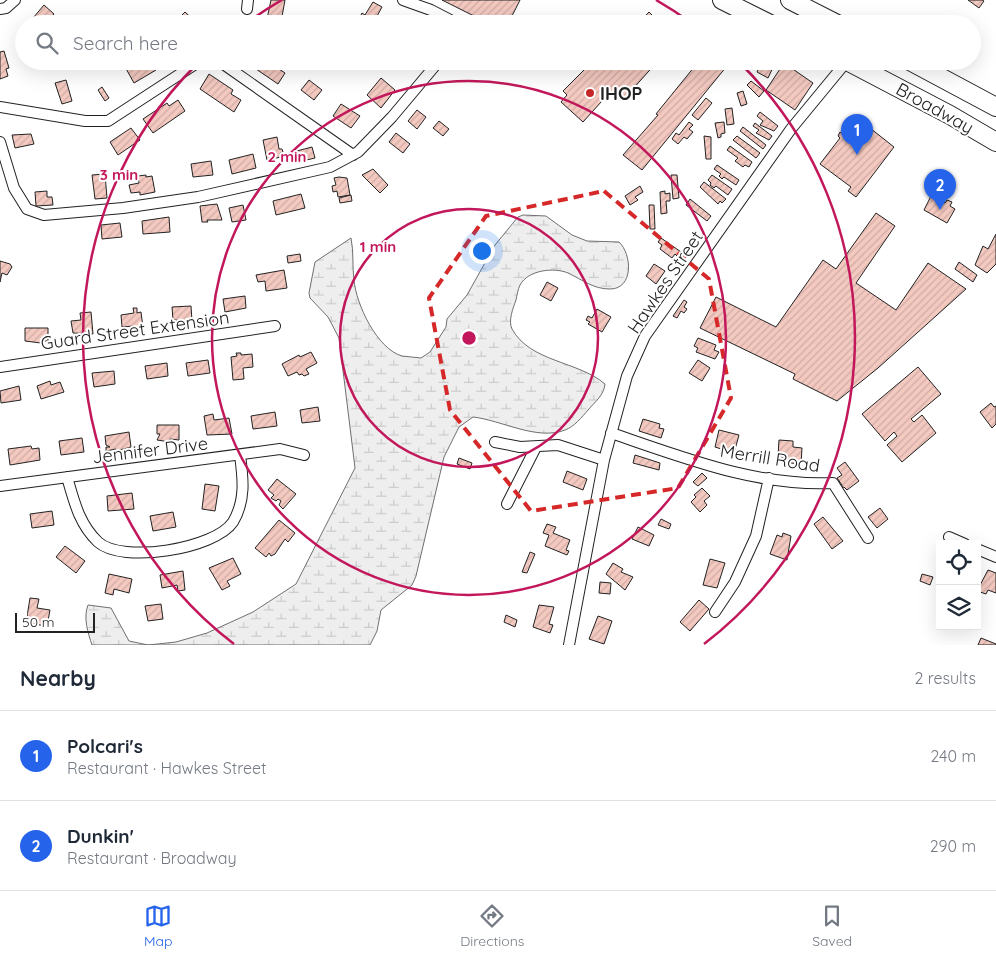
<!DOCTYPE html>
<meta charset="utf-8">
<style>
:root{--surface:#fff;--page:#f6f6f7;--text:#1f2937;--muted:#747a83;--line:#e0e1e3;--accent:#2563eb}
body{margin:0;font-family:Quicksand,sans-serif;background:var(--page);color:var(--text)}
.controls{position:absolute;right:15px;bottom:15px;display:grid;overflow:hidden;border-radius:0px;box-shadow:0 5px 20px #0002}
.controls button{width:45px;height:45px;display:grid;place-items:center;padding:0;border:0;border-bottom:1px solid var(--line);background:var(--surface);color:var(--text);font:25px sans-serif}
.scale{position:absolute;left:15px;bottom:12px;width:80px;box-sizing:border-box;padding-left:5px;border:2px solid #222;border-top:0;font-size:14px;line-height:18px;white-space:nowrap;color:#222;-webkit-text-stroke:4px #fff;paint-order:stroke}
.you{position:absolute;left:481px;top:250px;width:18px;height:18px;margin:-12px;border:4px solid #fff;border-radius:50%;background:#1a73e8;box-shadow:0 0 0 8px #1a73e833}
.badge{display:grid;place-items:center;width:32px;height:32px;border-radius:50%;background:var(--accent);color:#fff;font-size:16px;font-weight:700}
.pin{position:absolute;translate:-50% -41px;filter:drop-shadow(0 1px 2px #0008)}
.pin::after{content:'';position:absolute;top:26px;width:18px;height:15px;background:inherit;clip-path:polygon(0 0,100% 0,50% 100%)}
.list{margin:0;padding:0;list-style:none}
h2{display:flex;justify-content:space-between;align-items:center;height:65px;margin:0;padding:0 20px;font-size:21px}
h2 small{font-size:16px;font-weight:400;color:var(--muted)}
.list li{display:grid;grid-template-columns:32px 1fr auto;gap:15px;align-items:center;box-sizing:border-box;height:90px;padding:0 20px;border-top:1px solid var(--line)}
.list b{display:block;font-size:19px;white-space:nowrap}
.list p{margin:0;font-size:16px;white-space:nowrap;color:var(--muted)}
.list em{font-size:16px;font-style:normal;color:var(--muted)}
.icon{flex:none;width:28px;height:28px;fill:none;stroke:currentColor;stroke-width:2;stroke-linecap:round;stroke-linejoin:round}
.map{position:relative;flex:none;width:996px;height:645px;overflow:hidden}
.search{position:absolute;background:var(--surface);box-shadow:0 5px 20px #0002;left:15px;right:15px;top:15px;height:55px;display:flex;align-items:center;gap:12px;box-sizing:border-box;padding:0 18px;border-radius:28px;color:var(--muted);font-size:19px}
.sheet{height:245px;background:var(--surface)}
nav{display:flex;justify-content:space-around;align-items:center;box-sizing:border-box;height:70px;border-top:1px solid var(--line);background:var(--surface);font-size:14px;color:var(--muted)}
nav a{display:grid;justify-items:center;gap:2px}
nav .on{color:var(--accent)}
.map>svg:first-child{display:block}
.wetland{fill:url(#wetland-marsh);stroke:#6f6f6f}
.building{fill:url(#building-hatch);stroke:#222}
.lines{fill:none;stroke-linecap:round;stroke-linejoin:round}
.street-casing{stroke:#222;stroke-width:12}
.highway-casing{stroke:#222;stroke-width:20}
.street{stroke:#fff;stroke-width:10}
.highway{stroke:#fff;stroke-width:18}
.marked{fill:none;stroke:#d62828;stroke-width:4;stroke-dasharray:10 6;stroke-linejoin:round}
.ring{fill:none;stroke:#c2185b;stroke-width:2.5}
.poi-dot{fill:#c62828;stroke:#fff;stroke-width:2}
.labels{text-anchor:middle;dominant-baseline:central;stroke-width:4;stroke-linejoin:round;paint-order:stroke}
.poi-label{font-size:18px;font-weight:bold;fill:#222;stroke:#fff;text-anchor:start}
.street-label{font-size:18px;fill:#222;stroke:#fff}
.centre{fill:#c2185b;stroke:#fff;stroke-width:2.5}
.ring-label{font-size:15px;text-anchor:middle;font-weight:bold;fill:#c2185b;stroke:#fff;stroke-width:4;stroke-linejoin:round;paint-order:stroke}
</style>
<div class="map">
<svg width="996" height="645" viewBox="0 0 996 645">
<defs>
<pattern id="wetland-marsh" width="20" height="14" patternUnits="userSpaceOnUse" patternTransform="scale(1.25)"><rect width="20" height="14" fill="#eee"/><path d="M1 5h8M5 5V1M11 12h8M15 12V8" fill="none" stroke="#ccc"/></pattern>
<pattern id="building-hatch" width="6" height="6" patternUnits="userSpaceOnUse" patternTransform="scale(1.25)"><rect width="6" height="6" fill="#f3c9c0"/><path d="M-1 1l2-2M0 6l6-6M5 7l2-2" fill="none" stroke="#d0aca5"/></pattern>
</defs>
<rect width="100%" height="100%" fill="#fff"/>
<path class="wetland" d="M523,215L546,216L572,235L587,241L619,242C632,254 634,289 610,289C593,289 583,280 568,273C554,267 528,270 520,285C518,289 517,295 516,300C513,308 508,321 512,329C530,362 578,361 605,384C604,395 595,402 588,410C582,417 574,427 565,430C537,441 501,420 473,417L459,427L444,457L416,576L412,585L381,610L377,631L370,645H92C88,633 83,618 88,605L111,608L129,641L148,645L176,642L207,633L253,612L296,584L355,468L339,338L328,317L310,298L309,293L315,262L351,238C354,252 352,266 354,280C356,304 377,349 402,356C408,357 415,357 421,358L430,352L446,327L447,319L467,295L495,245L518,217Z"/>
<path class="building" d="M271,0H285L281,22L267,19Z
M442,0H520L508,24H490Z
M968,0H982L984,1L979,8Z
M373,2L382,7L376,18L378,20L376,24H363L358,21L362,13L365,15Z
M44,5L54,14L45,24H28Z
M185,12L198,24H176L175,22Z
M649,12L656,19V22L660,18L666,24H638Z
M4,51L9,68L6,69L8,76L0,79V52Z
M131,61H151L156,70L134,83L124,65Z
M262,61H267L285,73L278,84L256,69L258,67L260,68Z
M593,61H663L660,65L657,62L622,101L611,91L583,122L561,102L567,95L563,91Z
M699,61H731L642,170L623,155L658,115L656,114Z
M762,61H776L768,78L757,72Z
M784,63L813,83L795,110L766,90Z
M209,74L233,90L231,94L241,100L234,112L200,89Z
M381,78L395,90L381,108L367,95Z
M66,80L72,101L62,104L55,83Z
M309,80L322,90L314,100L301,90Z
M751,81L764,91L759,97L747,85Z
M102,87L109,98L105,101L98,90Z
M743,91L747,104L741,106L737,93Z
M706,98L712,103L698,120L692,115Z
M178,100L185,111L153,133L143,119L167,103L169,106Z
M341,104L360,116L351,128L333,116Z
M732,108L734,124L727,125L725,109Z
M417,110L426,117L417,129L408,121Z
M760,112L778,126L774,131L760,125L763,121L757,116Z
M856,117L894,147L856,197L848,191L851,187L820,164L840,138L838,136L840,132L843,134Z
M439,121L449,129L443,136L433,128Z
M689,122L693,125L689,129L693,132L687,139L684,137L678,144L672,139L676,133L679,135Z
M724,122L725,133L721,134V137L718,138L715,123Z
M755,123L772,136L769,140L756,133L759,130L753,126Z
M743,127L766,145L763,149L740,131Z
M131,128L140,140L118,155L110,142Z
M396,133L410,144L403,153L389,142Z
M31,134L34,144L15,148L12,135Z
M704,136L711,137V159H706Z
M737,136L760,153L756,158L733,140Z
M277,137L279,149H282L283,152L280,153L281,157L267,160L263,140Z
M730,146L752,162L749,167L745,165L743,167L735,161L738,158L727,150Z
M312,147L315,158L298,162L293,152Z
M253,154L256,168L232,174L229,160Z
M211,161L213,175L193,177L191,164Z
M717,165L739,180L736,185L724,177L722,179L719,176L721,174L714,169Z
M373,169L388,185L380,193L362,175Z
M105,174L107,198L95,199L92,175Z
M146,175V177L152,176L155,192L140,195V192L131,193L129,185L139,183L138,176Z
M671,175H677L679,198L673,199Z
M712,175L732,189L728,195L716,186L714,188L710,185L711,183L708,180Z
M339,177L347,178L350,195L338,197L337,191L333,192L332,186L336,185L334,178Z
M704,182L726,199L722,203L720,201L718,204L700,187Z
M640,186L643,192L635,197L638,200L630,205L625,196Z
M47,191V197H52L53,205L36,206L35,192Z
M665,191V194L670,193V201H666L667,213L661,214L660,192Z
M301,194L305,208L276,215L273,201Z
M351,195L352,201L340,203L339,198Z
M931,196L945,203L947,200L952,202L950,206L955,209L947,223L924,210Z
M690,199L711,216L707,221L686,205Z
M217,204L222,220H207L208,222H202L200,206Z
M243,205L246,220L232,222L229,208Z
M649,205H654L655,229H650Z
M876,213L895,226L856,283L896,310L928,263L966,289L878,368L837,401L793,379L795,374L700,328L716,297L776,327L823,260L836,269Z
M169,217L170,232L143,234L142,221Z
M120,223L122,237L102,239L101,225Z
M996,234V264L987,273L975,265L983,246L988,249Z
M661,238L684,254L680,259L675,254L672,258L660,249L662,245L658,242Z
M300,254L301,261L288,263L287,256Z
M0,261L10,264L12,267L7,275L2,273L0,282Z
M959,262L977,275L973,282L955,269Z
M654,264L665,271L656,284L646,276Z
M284,270L287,288L266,291L265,281L258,282L256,275Z
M547,282L558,288L551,301L540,295Z
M245,296L246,308L225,312L223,299Z
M684,300L687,302L684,307L687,309L684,313L681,311L677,318L673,316Z
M191,306L192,321L173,320L172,307Z
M133,308H137V313L141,312L143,328L135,329L134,326L122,327L121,315L134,313Z
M597,309L611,317L602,332L588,324L590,322L586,320L588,316L592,318Z
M91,312L93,334L73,333L71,321L81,320L80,313Z
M25,328H48V341H41V343L25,341Z
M698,338L716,345L714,350L719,352L715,359L696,352L698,348L694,346Z
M311,352L317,363L306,369L309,374L304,376L302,374L299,375L297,372L288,376L282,364L299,355L300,357Z
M236,353H241V355L252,354L253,367L243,368L244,379L233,380L231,357L237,356Z
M208,360L210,373L188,376L186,363Z
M698,360L710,368L702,381L689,373Z
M167,363L168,376L147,379L145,366Z
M918,367L941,394L911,419L914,422L922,415L936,433L902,462L887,445L897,436L894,432L885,441L862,414Z
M114,371L115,384L94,387L92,373Z
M50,381L51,385L60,382L64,392L41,399L37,386Z
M19,386L21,400L1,403L0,391Z
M991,403L994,407L996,406V424L992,428L980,412Z
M318,407L320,421L302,423L300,410Z
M275,412L277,426L253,429L251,416Z
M213,414L214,420L229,418L232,434L207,435L204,416Z
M643,419L660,424L659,428L664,429L661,438L639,431Z
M157,425H179V440L170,439V442L157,440L160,434H157Z
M719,430L739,435L734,453L715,447Z
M129,432L131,447L116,451V449L106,451V447H110L106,445L105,436Z
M82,438L84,452L61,455L59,441Z
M779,440L793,441V447L802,448L801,464L791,463V459L778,456Z
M31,446L32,449L39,448L40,460L10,465L8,449Z
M635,455L660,463L659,470L633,463Z
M459,458L472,463L470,469L457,464Z
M845,462L859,481L847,490L844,487L842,488V485L837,478L842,475L837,468Z
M567,471L587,479L583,490L563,482Z
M702,473L707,478L698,486L693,482Z
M277,479L296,494L283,509L279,505L281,501L278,499L276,501L271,498L274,495L268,490Z
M205,484L219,486L215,511L202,509Z
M702,488L710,496L704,501L707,505L700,512L691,502L696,497L694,495Z
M132,493L134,509L108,511L107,496Z
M880,508L888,519L877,528L868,517Z
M52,511L54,525L32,528L30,514Z
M173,512L176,527L153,531L150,516Z
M823,517L843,541L832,549L814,524Z
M661,519L671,524L669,529L658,525Z
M279,520L295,533L288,542L285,539L275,554L271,556L269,553L266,557L255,548Z
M547,524L556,527L553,533L570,540L566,550L569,551L567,555L545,546L549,535L543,533Z
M638,527L654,535L649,546L632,539Z
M783,533L791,536L787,560L770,554L777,535L782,537Z
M65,546L85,561L76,573L56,557Z
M530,552L535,554L527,573L522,572Z
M233,558L241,574L227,581L230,586L222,590L209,568Z
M710,559L725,563L717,588L703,585Z
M613,563L623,569L621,572L633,577L625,590L606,574Z
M988,570L996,573V593L988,590L986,594L977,591Z
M183,571L185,590L178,591L177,585L162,588L160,575Z
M109,574L132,579L129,593L114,589L113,595L105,593Z
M922,574L933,577L930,585L920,581Z
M600,582L611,583L610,594L599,593Z
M30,598L39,599L37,608L50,610L47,626L26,623Z
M699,600L709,609L690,631L680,622Z
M161,604L163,619L148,621L145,606Z
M539,605L554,607L549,624L553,625L550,633L533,627Z
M506,615L517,620L515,627L504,622Z
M598,616L612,621L604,644L589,639Z
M981,638L996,644V645H978Z"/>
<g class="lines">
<g class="street-casing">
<path id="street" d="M403,0L431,10L458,24
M0,9L6,8L15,0
M247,9L248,0
M219,61L353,155
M0,107L85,121H108L200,61
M0,142L14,188L27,209L44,215L123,208L198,197L330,167L358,152L392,117L439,61
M0,367L275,326
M611,433C682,457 757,487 833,483L868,538
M495,442L520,447L558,445L604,460
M67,477C74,501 79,524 98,542C122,564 215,549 233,522C246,500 243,478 240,455
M0,486L280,449L304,455
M507,504L536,447
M949,537L965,544
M977,549L996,557
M715,612L735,582L756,536L769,478
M569,645L604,460L627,376L645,336L791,129L847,61"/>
</g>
<g class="highway-casing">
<path id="highway" d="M722,0L770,24
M790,0L837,24
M847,61L950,115L996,142
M910,61L996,107"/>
</g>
<use href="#street" class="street"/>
<use href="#highway" class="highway"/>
</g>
<path class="marked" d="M604,191L709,279L731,398L678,488L531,511L450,410L429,298L486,216Z"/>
<g class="ring">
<circle cx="469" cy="338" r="129"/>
<circle cx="469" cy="338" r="257"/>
<path d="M234 644A386 386 0 0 1 198 63M248 22A386 386 0 0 1 282 0M656 0A386 386 0 0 1 690 22M740 63A386 386 0 0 1 704 644"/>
</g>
<circle class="poi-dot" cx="590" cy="93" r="5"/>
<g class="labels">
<g class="poi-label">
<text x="600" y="93">IHOP</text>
</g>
<g class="street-label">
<text transform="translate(935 108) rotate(29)">Broadway</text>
<text transform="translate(665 282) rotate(-56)">Hawkes Street</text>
<text transform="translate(135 330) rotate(-8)">Guard Street Extension</text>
<text transform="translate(150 450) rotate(-7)">Jennifer Drive</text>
<text transform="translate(770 458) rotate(9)">Merrill Road</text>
</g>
</g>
<circle cx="469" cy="338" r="8" class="centre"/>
<g class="ring-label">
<text x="287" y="162">2 min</text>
<text x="119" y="180">3 min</text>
<text x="378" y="252">1 min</text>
</g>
</svg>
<div class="controls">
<button><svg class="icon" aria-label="locate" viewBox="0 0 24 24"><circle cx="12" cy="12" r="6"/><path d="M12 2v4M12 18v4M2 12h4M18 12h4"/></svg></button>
<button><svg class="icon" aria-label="layers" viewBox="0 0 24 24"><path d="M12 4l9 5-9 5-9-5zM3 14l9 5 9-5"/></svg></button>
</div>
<div class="scale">50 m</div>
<div class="you"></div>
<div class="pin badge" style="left:857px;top:155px">1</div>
<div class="pin badge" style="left:940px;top:210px">2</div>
<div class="search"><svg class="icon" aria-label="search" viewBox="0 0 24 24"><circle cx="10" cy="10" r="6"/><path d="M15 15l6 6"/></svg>Search here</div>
</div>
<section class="sheet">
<h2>Nearby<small>2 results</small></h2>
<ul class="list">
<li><span class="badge">1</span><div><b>Polcari's</b><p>Restaurant · Hawkes Street</p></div><em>240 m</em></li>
<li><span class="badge">2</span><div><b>Dunkin'</b><p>Restaurant · Broadway</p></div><em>290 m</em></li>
</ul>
</section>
<nav>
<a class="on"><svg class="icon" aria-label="map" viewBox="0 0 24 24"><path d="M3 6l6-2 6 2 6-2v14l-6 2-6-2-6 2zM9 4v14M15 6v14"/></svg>Map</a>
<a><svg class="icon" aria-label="directions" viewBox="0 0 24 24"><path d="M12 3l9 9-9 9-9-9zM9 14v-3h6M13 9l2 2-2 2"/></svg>Directions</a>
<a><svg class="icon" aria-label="saved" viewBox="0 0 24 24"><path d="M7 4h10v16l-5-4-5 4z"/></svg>Saved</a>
</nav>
